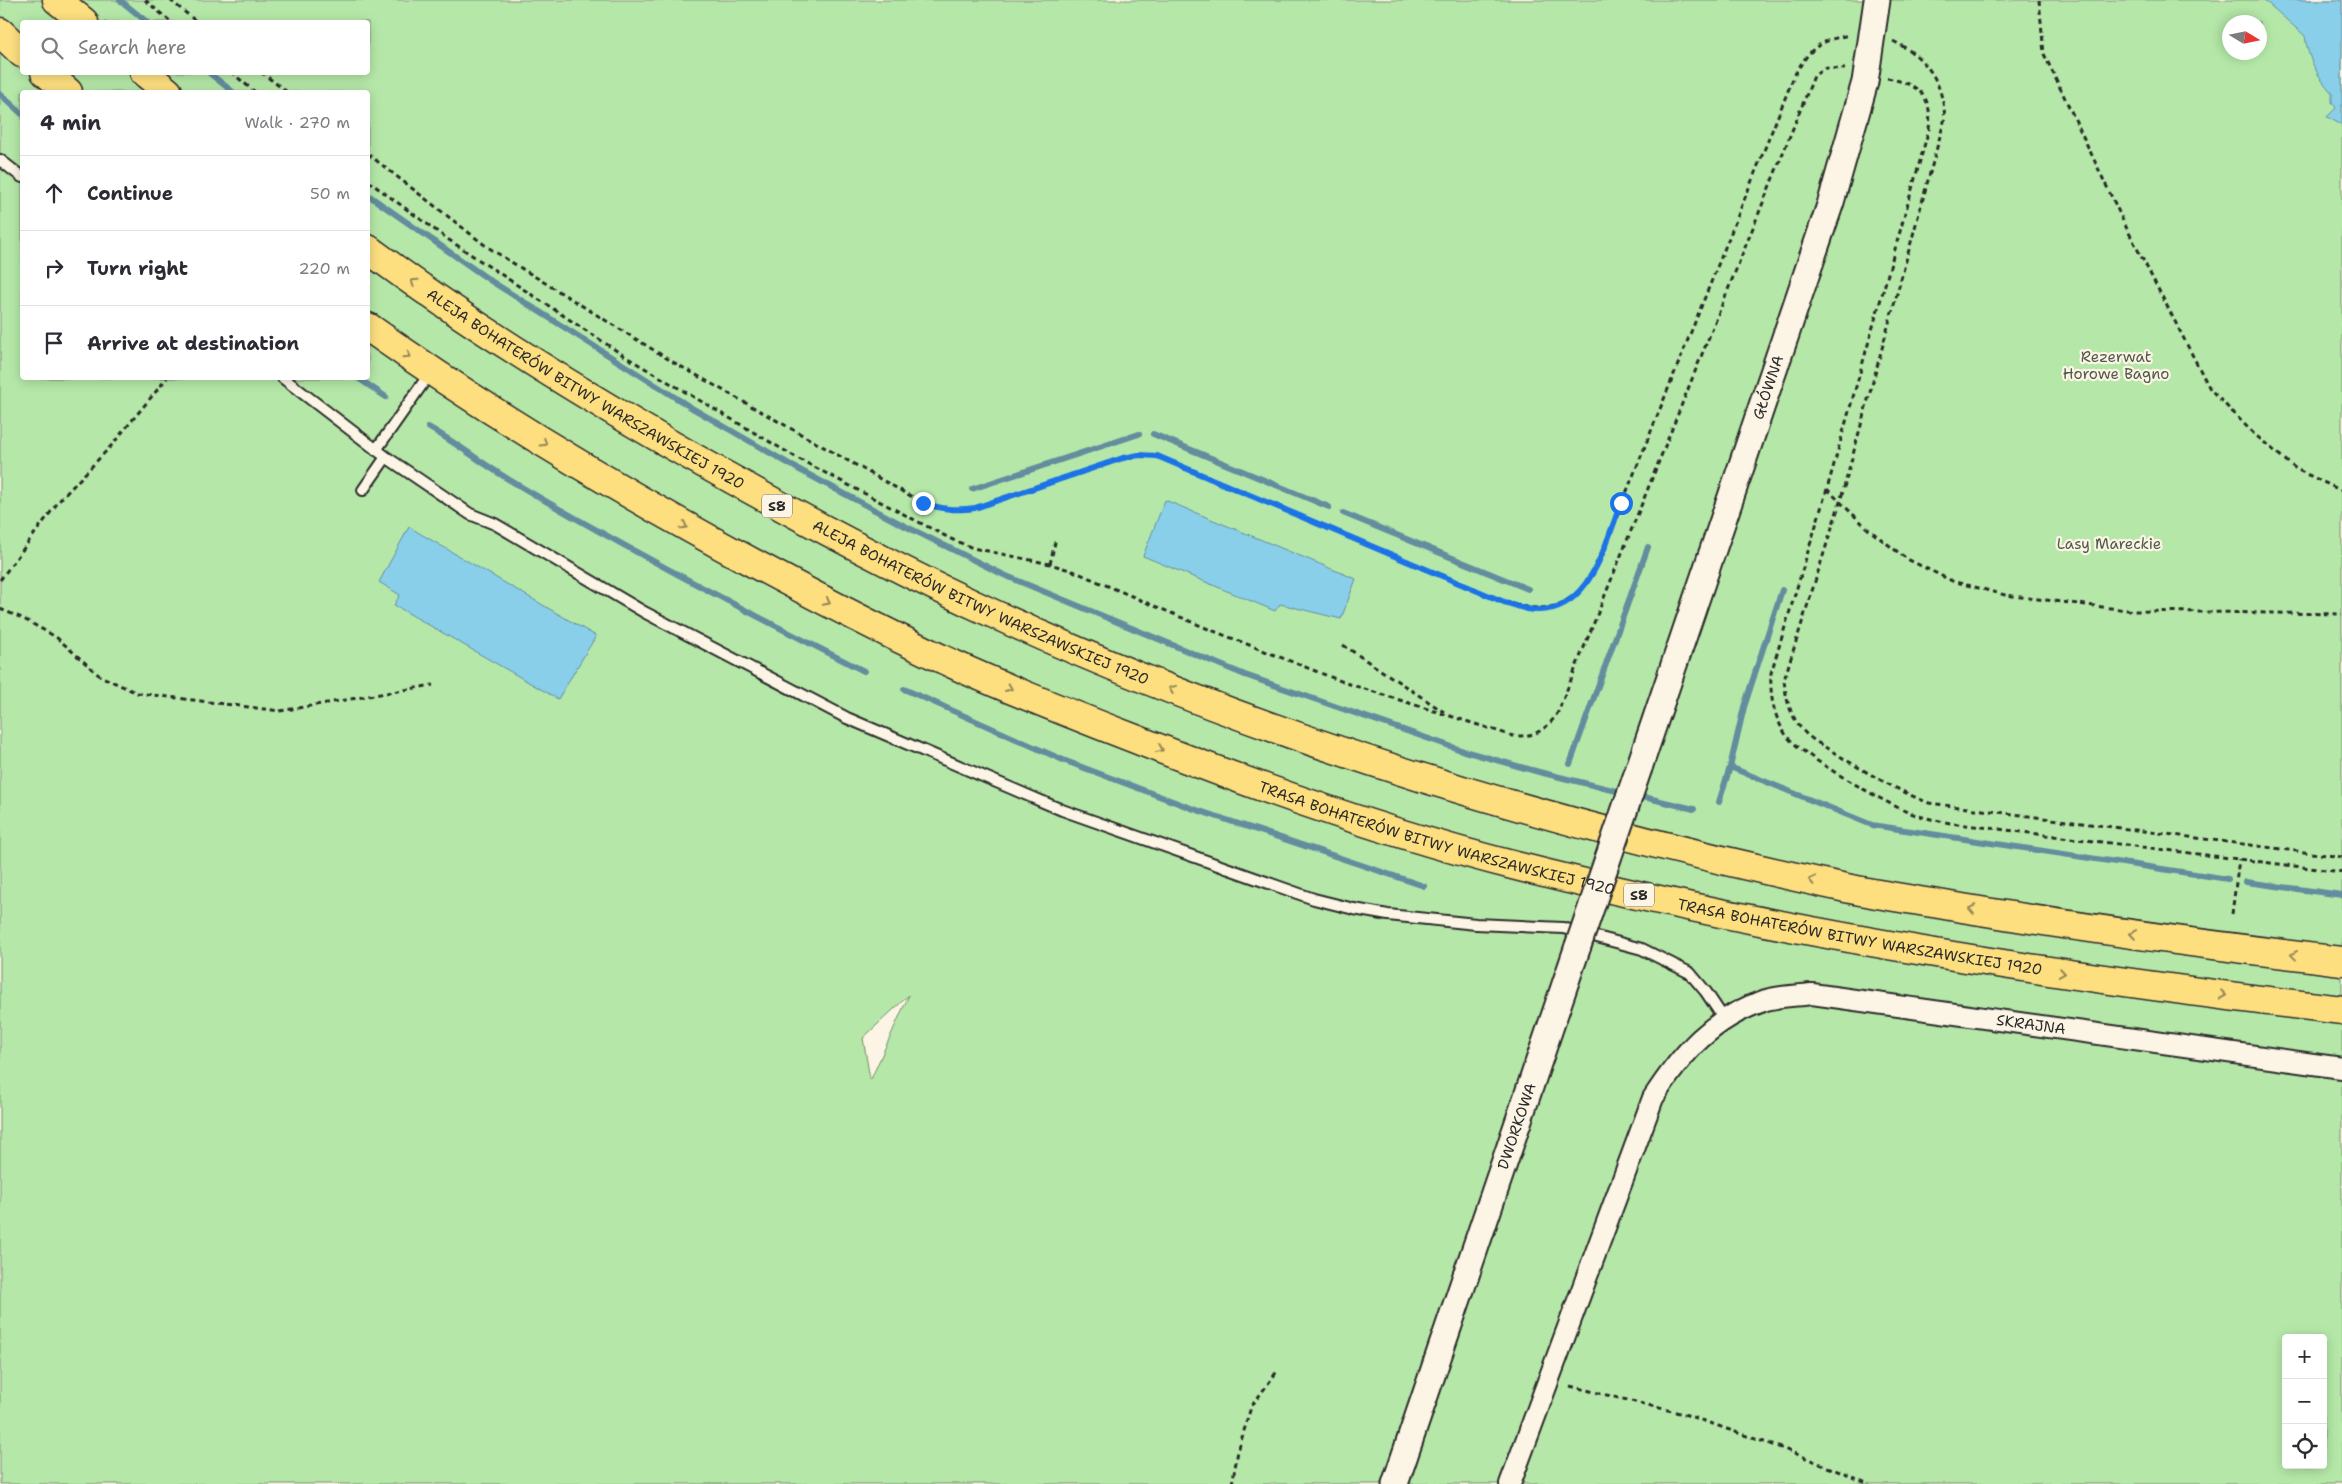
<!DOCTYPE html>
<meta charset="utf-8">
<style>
:root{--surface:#fff;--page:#f7f7f7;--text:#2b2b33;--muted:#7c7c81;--line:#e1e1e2}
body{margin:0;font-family:"Shantell Sans",sans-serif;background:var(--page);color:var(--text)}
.controls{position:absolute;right:15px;bottom:15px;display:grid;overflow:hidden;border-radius:5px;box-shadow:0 2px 12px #0003}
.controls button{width:45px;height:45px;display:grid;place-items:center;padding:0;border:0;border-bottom:1px solid var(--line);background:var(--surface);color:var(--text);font:25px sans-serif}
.compass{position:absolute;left:2222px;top:15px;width:45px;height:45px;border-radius:50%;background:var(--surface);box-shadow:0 2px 12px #0003;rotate:100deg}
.stop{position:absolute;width:15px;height:15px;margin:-11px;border:4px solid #1a73e8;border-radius:50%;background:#fff}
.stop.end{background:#1a73e8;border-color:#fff;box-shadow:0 1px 5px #0008}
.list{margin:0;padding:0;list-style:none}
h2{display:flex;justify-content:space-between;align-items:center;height:65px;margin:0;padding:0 20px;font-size:21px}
h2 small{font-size:16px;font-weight:400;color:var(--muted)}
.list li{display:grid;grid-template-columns:32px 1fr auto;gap:15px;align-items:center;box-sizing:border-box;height:75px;padding:0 20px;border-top:1px solid var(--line)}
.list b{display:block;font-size:19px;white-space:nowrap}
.list em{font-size:16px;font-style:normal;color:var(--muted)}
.icon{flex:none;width:28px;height:28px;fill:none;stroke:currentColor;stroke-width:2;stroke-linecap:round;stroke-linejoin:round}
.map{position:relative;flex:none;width:2342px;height:1484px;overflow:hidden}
.search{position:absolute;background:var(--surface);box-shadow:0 2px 12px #0003;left:20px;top:20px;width:350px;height:55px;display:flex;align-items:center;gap:12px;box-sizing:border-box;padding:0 18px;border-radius:5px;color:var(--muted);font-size:19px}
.panel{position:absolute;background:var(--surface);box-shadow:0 2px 12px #0003;left:20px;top:90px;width:350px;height:290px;border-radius:5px}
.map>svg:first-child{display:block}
.green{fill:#b5e8a8;stroke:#708a6a;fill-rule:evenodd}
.water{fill:#89cfea;stroke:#638d9e}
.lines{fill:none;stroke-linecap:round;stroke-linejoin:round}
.stream{stroke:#638d9e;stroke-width:6}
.service-casing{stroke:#2b2b2b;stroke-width:14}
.minor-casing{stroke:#2b2b2b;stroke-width:24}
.tertiary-casing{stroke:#2b2b2b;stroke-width:29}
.motorway-casing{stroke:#2b2b2b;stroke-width:31}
.path{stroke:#2b2b2b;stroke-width:3;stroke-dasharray:5 4;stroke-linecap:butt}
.service{stroke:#fcf5e5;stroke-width:10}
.minor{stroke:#fcf5e5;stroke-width:20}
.tertiary{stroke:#fcf5e5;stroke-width:25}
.motorway{stroke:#fddf80;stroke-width:28}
.tertiary-bridge-casing{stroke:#2b2b2b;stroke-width:29;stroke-linecap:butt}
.tertiary-bridge{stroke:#fcf5e5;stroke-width:25}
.oneway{stroke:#948556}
.route{stroke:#1a73e8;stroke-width:6}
.labels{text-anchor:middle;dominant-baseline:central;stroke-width:4.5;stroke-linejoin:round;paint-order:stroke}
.shield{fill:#fcf5e5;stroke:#6a6863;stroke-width:1}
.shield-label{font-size:14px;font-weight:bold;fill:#2b2b2b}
.park-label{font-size:15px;fill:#4e5a4a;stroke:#fcf5e5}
.street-label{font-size:15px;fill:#2b2b2b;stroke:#fcf5e5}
</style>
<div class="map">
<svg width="2342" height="1484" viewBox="0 0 2342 1484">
<rect width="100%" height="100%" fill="#fcf5e5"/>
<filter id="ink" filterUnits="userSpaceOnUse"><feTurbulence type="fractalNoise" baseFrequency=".02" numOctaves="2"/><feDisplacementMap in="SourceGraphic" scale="10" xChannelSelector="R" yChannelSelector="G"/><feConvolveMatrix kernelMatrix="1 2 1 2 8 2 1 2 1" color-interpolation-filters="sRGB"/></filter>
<g filter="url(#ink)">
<path class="green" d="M0,0H2342V1484H0ZM22,22H368V72H22ZM2230,22H2260V52H2230ZM22,92H368V378H22ZM909,995L871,1079H870L863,1038ZM2286,1338H2323V1465H2286Z"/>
<path class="water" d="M2264,0H2342V125L2327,117L2336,108L2332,102V93C2317,76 2308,59 2305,36Z
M1165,500L1356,579L1341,619L1280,604L1275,611L1143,556Z
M409,527L596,636L558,699L394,605L400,595L379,582Z"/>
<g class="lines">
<path class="stream" d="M120,0L147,22
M208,72L233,92
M0,94L22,114
M368,195L491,281L692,408L798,469L899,523L1004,575L1245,675L1464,751L1539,772L1625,793
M358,378L386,397
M428,427C457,443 484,465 513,482C628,550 745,611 864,671
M1153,434L1329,507
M972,489L1139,434
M1343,513L1528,589
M904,689L1063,760L1191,808L1424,886
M1570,764L1648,547
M1730,767L1744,707L1782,590
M1635,795L1694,809
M1719,802L1730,767L1872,825L2228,879
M2246,882L2342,895"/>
<g class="service-casing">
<path id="service" d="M0,160L22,177
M283,378L386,457L470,514L495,524L644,612L847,718L1062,810L1314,899L1354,909L1388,915L1476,924L1563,928L1642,949L1690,973L1706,992L1724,1019
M376,450L430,373
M363,490L386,457"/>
</g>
<g class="minor-casing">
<g id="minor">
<path id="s1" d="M1510,1484L1653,1098C1683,1052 1712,1018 1766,1000C1780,996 1797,996 1812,994L2342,1068"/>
</g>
</g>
<g class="tertiary-casing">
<g id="tertiary">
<path id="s2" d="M1639,768L1831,202L1865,82L1877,0"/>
<path id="s3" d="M1395,1484L1578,946"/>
</g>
</g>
<g class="motorway-casing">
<g id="motorway">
<path d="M57,0L84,22"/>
<path d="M0,32L22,53"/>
<path d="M45,72L68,92"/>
<path d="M144,72L168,92"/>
<path id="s4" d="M368,249C467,323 574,389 682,451C784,509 887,565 994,614C1265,739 1554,826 1846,888C1884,896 1923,901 1962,908C2088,929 2215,946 2342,961"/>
<path id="s5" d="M368,327C492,415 623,493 757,565C826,602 895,638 966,670C1024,696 1084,719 1143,742C1265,790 1389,834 1516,866C1787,935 2064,977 2342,1010"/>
</g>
</g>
<path class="path" d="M145,0L171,22
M170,0L197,22
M2039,0L2044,54L2125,225L2210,389L2253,433L2296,469L2342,491
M1893,41C1927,58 1942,80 1945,118L1840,502L1784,680C1786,698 1789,712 1800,727C1807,737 1820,744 1830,750C1862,770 1894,789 1929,803L2342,857
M231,72L255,92
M261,72L287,92
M1887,78C1918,84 1933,95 1929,129L1827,489L1771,673C1770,696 1773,715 1786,735C1800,755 1881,800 1905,811C1920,817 1934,820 1950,823L2342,872
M368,154L486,246L508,260L673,362L923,503C942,509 956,512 975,508L1123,458L1139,455L1157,456L1504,602C1548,615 1572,609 1596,568L1794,76C1809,49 1819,40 1850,35
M368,181L449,240L626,357L799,459L951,539L973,548L1050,564L1073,571L1206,628L1346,683L1513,736C1535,737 1547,730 1558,712L1814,76L1824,68L1845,69
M1827,489L1868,529L1907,559L1952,581L2005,595L2135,611L2342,614
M1050,564L1056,538
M0,580L59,501L111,446L167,378
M0,609L22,618L56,637L100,676L137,693L280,711L433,685
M1343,645L1444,712
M2232,914L2239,859
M1570,1386L1684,1414L1784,1449L1869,1484
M1232,1484L1238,1451L1251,1407L1278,1370"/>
<use href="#service" class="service"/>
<use href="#minor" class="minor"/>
<use href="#tertiary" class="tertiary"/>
<use href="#motorway" class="motorway"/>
<g class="tertiary-bridge-casing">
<path id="tertiary-bridge" d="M1578,946L1639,768"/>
</g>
<use href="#tertiary-bridge" class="tertiary-bridge"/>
</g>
<defs><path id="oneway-chevron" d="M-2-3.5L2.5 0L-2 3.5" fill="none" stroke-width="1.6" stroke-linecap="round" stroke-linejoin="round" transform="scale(1.25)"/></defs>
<g class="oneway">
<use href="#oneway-chevron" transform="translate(414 282) rotate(-146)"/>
<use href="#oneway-chevron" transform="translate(407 355) rotate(35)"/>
<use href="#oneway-chevron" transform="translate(544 443) rotate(32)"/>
<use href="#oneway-chevron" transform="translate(684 526) rotate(29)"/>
<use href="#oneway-chevron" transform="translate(827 602) rotate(28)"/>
<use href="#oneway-chevron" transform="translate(1009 688) rotate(23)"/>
<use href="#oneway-chevron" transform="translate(1172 689) rotate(-158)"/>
<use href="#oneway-chevron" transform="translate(1160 749) rotate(22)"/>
<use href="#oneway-chevron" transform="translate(1812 880) rotate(-167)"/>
<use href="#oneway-chevron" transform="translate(1972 909) rotate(-170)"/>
<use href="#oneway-chevron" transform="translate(2133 934) rotate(-172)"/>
<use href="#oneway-chevron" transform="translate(2294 955) rotate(-173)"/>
<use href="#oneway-chevron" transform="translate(2062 973) rotate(9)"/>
<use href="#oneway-chevron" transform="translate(2223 995) rotate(8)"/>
</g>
</g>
<g class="lines" filter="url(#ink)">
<path class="route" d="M923,503C942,509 956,511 975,508L1123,458L1139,455L1157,456L1504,602C1512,604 1519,607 1527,609C1588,620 1605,545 1621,503"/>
</g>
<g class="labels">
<g class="shield">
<rect x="762" y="494.5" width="30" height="23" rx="4"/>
<rect x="1624" y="883.5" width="30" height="23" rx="4"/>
</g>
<g class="shield-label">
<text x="777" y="506">S8</text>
<text x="1639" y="895">S8</text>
</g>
<g class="park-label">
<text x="2116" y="357">Rezerwat<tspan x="2116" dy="17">Horowe Bagno</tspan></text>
<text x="2109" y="544">Lasy Mareckie</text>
</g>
<g class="street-label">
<text stroke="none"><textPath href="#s2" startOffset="402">GŁÓWNA</textPath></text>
<text stroke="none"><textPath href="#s4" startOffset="259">ALEJA BOHATERÓW BITWY WARSZAWSKIEJ 1920</textPath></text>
<text stroke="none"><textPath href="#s4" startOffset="709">ALEJA BOHATERÓW BITWY WARSZAWSKIEJ 1920</textPath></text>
<text stroke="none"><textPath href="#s5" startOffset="1191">TRASA BOHATERÓW BITWY WARSZAWSKIEJ 1920</textPath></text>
<text stroke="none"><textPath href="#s5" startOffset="1626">TRASA BOHATERÓW BITWY WARSZAWSKIEJ 1920</textPath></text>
<text stroke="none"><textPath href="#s1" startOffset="832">SKRAJNA</textPath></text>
<text stroke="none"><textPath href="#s3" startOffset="378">DWORKOWA</textPath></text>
</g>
</g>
</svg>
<div class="controls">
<button>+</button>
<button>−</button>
<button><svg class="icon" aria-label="locate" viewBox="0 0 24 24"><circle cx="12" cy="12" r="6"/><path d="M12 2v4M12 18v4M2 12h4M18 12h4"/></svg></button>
</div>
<svg class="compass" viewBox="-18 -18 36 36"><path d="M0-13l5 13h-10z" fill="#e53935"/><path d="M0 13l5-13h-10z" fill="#7c7c81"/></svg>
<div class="stop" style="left:1621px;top:503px"></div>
<div class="stop end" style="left:923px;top:503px"></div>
<div class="search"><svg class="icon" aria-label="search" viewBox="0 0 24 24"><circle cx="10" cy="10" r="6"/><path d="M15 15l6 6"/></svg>Search here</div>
<section class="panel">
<h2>4 min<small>Walk · 270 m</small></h2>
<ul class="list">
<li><svg class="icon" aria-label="ahead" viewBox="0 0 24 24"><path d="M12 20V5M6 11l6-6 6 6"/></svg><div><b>Continue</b></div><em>50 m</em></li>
<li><svg class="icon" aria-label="right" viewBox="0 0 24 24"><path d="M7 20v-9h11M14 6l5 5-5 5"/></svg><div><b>Turn right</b></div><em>220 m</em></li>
<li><svg class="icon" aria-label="arrive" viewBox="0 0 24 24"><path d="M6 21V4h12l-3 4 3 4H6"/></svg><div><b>Arrive at destination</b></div></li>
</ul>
</section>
</div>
